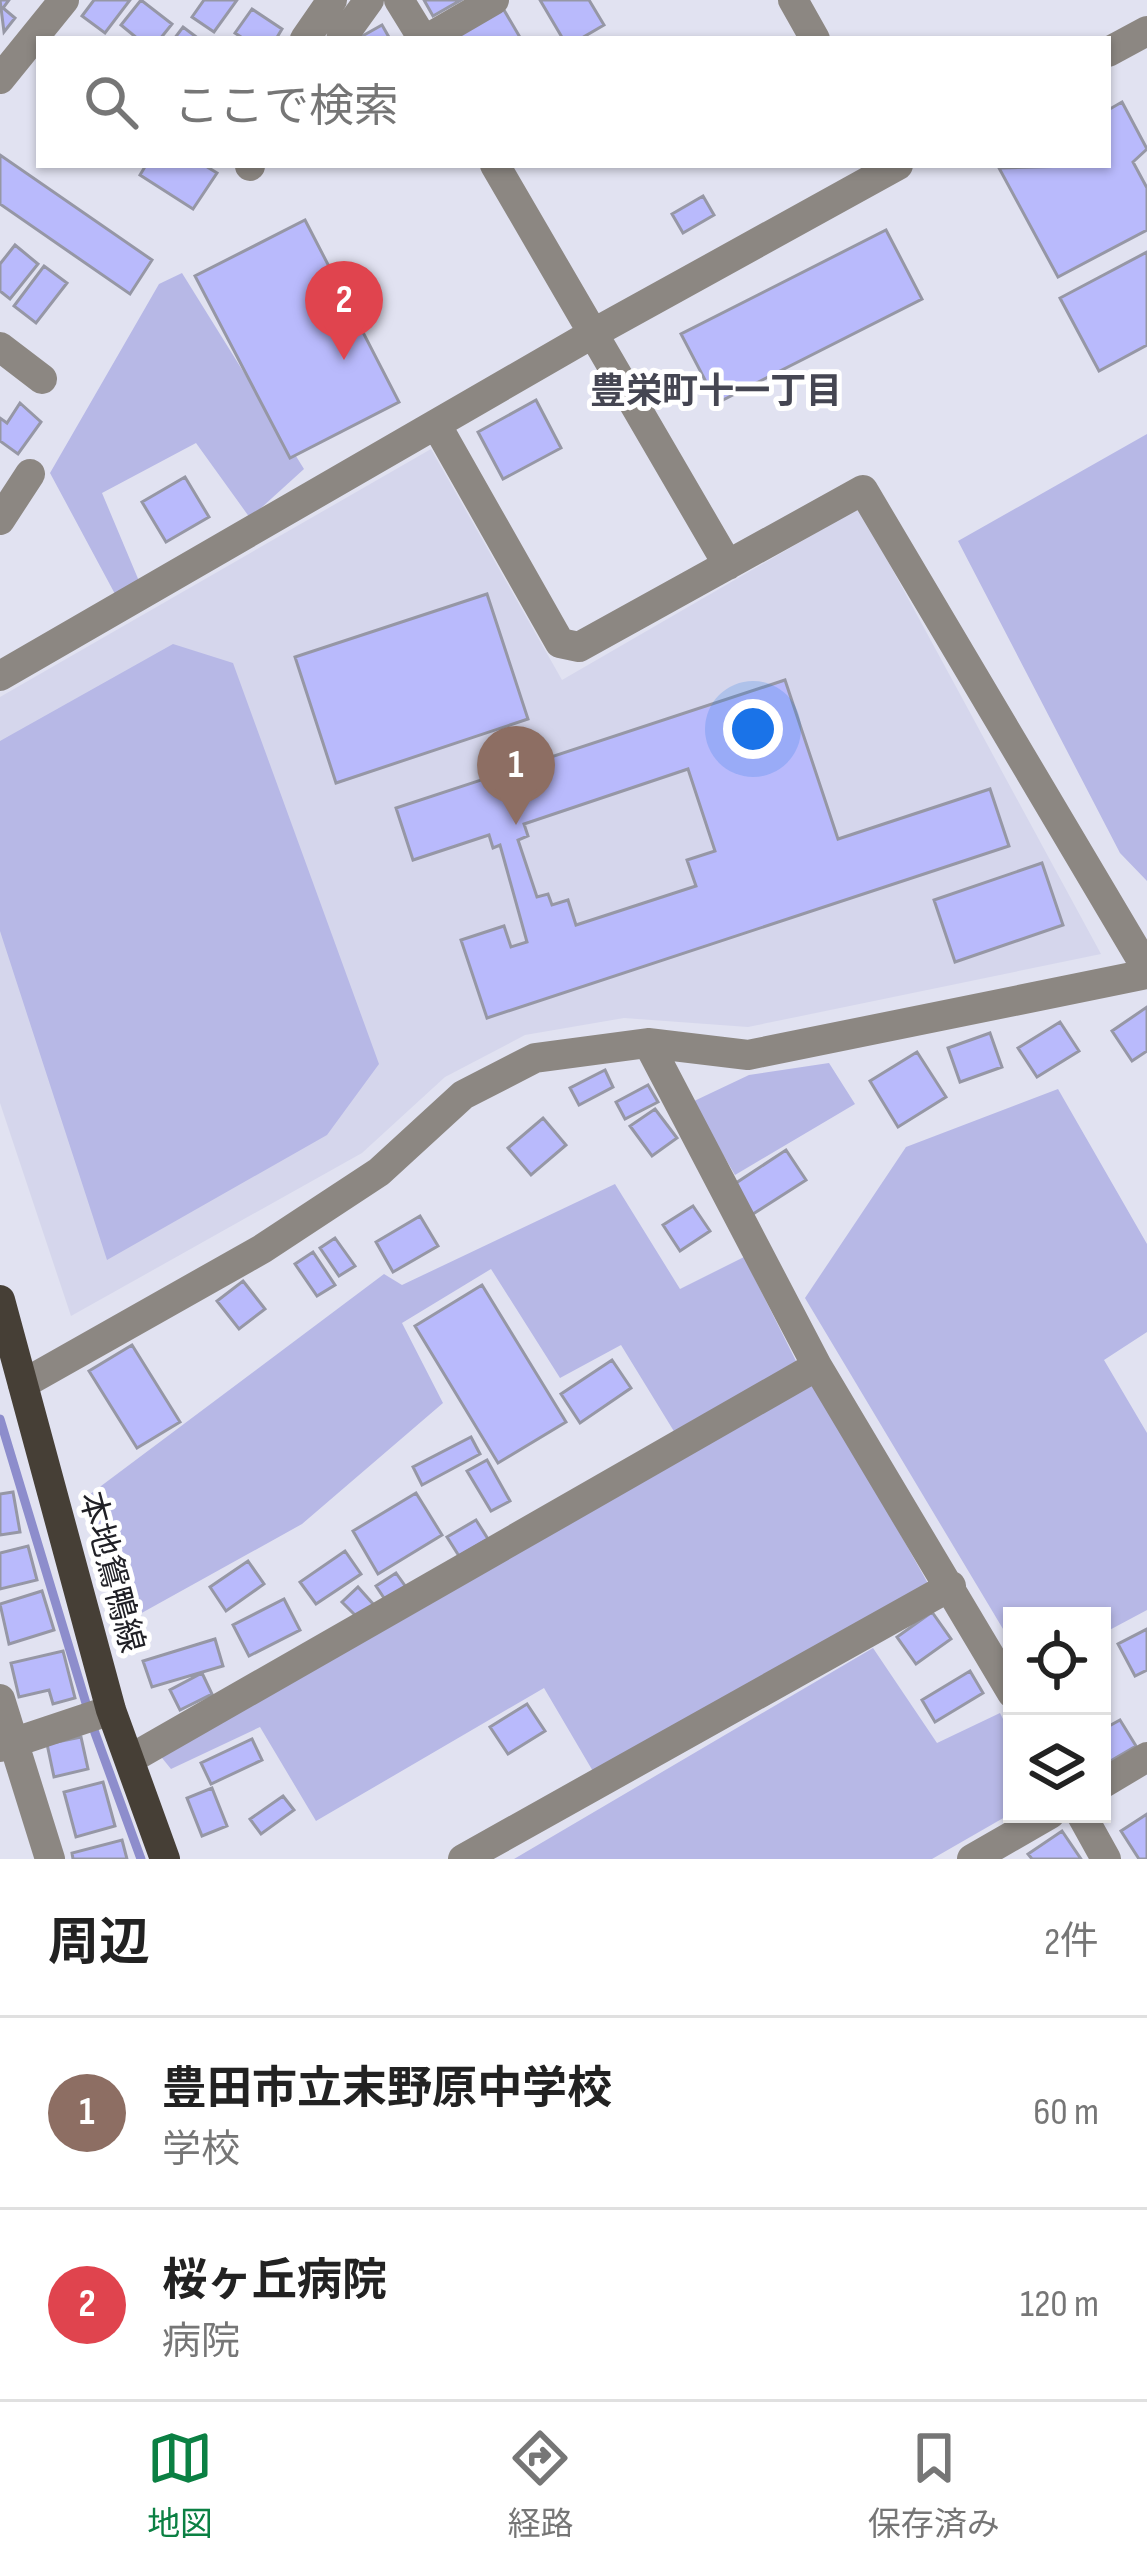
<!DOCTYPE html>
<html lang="ja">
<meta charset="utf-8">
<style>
:root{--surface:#fff;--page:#f2f2f2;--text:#222;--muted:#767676;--line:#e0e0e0;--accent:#0b8043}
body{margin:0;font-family:"Sofia Sans Condensed","Noto Sans JP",sans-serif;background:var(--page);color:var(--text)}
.controls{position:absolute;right:36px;bottom:36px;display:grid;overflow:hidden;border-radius:0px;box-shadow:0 3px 9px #0004}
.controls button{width:108px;height:108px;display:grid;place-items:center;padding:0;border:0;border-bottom:3px solid var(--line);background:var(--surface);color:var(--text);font:60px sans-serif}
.you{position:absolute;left:753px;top:729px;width:42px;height:42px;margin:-30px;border:9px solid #fff;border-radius:50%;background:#1a73e8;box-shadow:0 0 0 18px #1a73e833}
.badge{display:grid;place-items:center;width:78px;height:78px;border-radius:50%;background:var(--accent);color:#fff;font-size:39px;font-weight:700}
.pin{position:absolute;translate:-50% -99px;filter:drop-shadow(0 3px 6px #0008)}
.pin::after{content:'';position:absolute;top:63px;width:42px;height:36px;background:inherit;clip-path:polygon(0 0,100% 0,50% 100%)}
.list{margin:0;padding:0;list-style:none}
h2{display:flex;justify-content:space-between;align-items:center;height:156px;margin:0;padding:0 48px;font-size:51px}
h2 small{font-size:39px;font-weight:400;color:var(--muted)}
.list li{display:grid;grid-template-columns:78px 1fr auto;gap:36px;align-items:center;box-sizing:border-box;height:192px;padding:0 48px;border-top:3px solid var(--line)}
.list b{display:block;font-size:45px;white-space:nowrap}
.list p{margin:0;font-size:39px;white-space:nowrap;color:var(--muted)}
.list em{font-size:39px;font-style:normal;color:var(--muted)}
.icon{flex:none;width:66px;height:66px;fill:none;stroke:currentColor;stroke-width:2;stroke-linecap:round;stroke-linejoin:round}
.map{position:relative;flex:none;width:1147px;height:1859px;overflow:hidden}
.search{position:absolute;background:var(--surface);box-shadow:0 3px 9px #0004;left:36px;right:36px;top:36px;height:132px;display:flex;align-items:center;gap:30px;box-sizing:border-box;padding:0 42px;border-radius:0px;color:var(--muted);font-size:45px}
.sheet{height:540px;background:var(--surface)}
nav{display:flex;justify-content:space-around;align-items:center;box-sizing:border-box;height:168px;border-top:3px solid var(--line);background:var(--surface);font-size:33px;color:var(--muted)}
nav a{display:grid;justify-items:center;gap:6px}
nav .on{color:var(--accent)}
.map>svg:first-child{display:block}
.built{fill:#d5d6ec}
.green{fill:#b7b8e6}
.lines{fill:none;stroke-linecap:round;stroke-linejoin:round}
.stream{stroke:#8d8dcc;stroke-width:9}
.building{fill:#b9bafc;stroke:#9697a5;stroke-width:3;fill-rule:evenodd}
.minor{stroke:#8c8782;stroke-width:30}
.major{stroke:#463f36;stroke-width:30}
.labels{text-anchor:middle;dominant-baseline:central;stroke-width:10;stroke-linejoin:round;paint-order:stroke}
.street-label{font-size:33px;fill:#202026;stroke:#fff}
.neighbourhood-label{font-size:36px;font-weight:bold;fill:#454652;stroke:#fff}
</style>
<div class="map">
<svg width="1147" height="1859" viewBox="0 0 1147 1859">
<rect width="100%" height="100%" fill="#e1e2f1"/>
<path class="built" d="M431,449L562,680L859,508L1101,954L748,1027L624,1018L525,1035L445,1077L362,1153L71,1316L0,1103V697Z"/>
<path class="green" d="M182,273L304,469L250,518L196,443L102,493L139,581L115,594L50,473L159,284Z
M1147,434V881L1120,853L958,541Z
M173,644L233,663L379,1064L327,1135L107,1260L0,931V741Z
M829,1063L855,1104L735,1175L692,1102L749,1075Z
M1058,1089L1147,1244V1332L1104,1360L1147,1433V1610L1102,1634V1616H1012V1644L805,1298L906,1147Z
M615,1184L680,1289L744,1257L797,1363L675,1433L621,1345L560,1378L491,1269L402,1323L443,1403L302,1524L129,1620L81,1501L384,1274L402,1285Z
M813,1379L930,1587L594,1773L544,1688L316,1821L260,1727L171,1769L158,1753Z
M873,1648L937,1743L1000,1713L1012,1737V1813L932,1859H514Z"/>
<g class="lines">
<path class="stream" d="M0,1419L95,1733L141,1859"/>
</g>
<path class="building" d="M0,0H9L3,8L15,18L4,32Z
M94,0H130L105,33L82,16Z
M141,0L172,24L160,39H138L121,25Z
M204,0H237L214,32L192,17Z
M424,0H461L433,16Z
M540,0H589L604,25L580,39H563Z
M501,5L521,39H444Z
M252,9L282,29L276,39H244L235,33Z
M382,25L390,39H357Z
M183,27L199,39H174Z
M1122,102L1147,149L1133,162L1147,188V230L1058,277L999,168L1108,165V110Z
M0,155L152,260L130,294L0,204Z
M146,165H204L217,173L193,209L140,175Z
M703,196L714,215L683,233L672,214Z
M305,220L399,402L290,458L195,276Z
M886,230L922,299L717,403L681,334Z
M15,245L38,264L10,299L0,291V264Z
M1147,252V345L1099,371L1060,298Z
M44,266L67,283L36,323L14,306Z
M536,400L561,448L503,479L478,432Z
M20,403L41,422L18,454L0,441V418L7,423Z
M185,477L209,517L166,542L142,502Z
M487,594L528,719L336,783L295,657Z
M785,680L838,839L990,789L1009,846L487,1018L461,940L504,926L511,947L527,942L500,845L493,848L489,835L413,860L396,808ZM688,769L715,851L687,860L696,886L576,925L568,900L552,905L548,894L537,897L518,840L528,836L524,824Z
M1042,863L1063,925L955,962L934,900Z
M1147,1007V1051L1132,1061L1112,1031Z
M1060,1022L1079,1051L1037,1077L1018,1048Z
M990,1033L1002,1067L960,1082L948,1048Z
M917,1052L946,1097L898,1127L870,1081Z
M605,1070L613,1087L579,1105L570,1088Z
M648,1085L658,1102L625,1119L616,1102Z
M655,1109L677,1138L652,1156L630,1126Z
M543,1118L566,1145L531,1175L508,1148Z
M786,1150L806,1180L753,1214L733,1185Z
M693,1206L710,1231L680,1251L663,1225Z
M420,1216L438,1246L393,1272L376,1242Z
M335,1238L355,1266L339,1276L320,1248Z
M313,1252L335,1285L317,1296L295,1264Z
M243,1281L265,1309L239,1329L217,1301Z
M482,1285L566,1422L498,1463L415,1326Z
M132,1345L180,1422L137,1448L89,1371Z
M612,1360L631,1388L580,1423L561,1394Z
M471,1437L480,1454L422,1485L413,1467Z
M487,1460L510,1501L491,1511L467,1471Z
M13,1492L20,1532L0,1535V1494Z
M416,1493L442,1535L378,1574L353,1531Z
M476,1520L488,1539L459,1556L447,1537Z
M28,1546L37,1580L0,1589V1553Z
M345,1551L361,1574L316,1604L300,1582Z
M248,1561L264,1584L226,1611L210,1587Z
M396,1573L408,1590L388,1604L376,1586Z
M358,1587L374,1605L359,1619L342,1602Z
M42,1591L54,1630L9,1644L0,1604Z
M284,1599L300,1630L249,1656L233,1625Z
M932,1612L951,1639L916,1664L897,1637Z
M1147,1629V1670L1135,1676L1118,1644Z
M215,1639L223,1666L152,1687L143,1661Z
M63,1651L75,1698L53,1704L49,1690L19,1697L11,1663Z
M970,1671L983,1693L935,1722L922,1700Z
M202,1673L212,1694L180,1710L170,1690Z
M527,1704L545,1731L508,1754L490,1727Z
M1120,1720L1136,1746L1102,1766V1730Z
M81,1737L88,1769L54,1777L47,1744Z
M252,1739L262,1760L211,1784L201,1763Z
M103,1782L115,1826L76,1837L64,1792Z
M212,1788L227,1826L202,1836L187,1798Z
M283,1796L294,1810L261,1834L250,1819Z
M1147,1814V1859H1139L1121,1831Z
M1062,1831L1081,1859H1032L1028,1854Z
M122,1840L127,1859H73L72,1853Z"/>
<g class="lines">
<path class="minor" d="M399,0L423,39
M793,0L815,39
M305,39L332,0
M341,39L369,0
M427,39L494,0
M1108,52L1147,31
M0,79L64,0
M495,165L728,565
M250,166V165
M0,347L42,379
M437,426L560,643L579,647L863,490L1147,969
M0,520L30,474
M0,676L592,334L898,165
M648,1043L817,1366L1012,1693
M23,1384L262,1249L379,1172L463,1095L535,1058L648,1043L748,1055L1147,974
M0,1699L50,1859
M0,1747L111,1710
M132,1758L817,1366
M1102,1784L1147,1757
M1081,1814L1106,1859
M463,1859L951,1586
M972,1859L1050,1814"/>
<path class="major" d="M0,1300L111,1710L165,1859"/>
</g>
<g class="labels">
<g class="street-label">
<text transform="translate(111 1572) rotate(75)">本地鴛鴨線</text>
</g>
<g class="neighbourhood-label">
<text x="716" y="392">豊栄町十一丁目</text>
</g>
</g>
</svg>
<div class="controls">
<button><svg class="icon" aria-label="locate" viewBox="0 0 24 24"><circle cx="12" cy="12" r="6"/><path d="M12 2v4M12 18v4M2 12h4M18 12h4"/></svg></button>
<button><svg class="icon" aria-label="layers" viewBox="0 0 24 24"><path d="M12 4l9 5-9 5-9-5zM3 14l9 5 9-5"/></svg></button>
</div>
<div class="you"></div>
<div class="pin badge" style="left:516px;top:825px;background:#8d6e63">1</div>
<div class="pin badge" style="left:344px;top:360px;background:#e0444e">2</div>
<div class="search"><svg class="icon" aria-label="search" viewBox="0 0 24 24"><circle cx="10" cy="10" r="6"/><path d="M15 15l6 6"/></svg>ここで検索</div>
</div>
<section class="sheet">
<h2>周辺<small>2件</small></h2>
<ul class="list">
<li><span class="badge" style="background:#8d6e63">1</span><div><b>豊田市立末野原中学校</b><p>学校</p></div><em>60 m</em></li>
<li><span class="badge" style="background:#e0444e">2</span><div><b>桜ヶ丘病院</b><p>病院</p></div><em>120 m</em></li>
</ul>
</section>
<nav>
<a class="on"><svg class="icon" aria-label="map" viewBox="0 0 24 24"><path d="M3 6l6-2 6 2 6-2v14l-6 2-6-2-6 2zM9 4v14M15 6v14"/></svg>地図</a>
<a><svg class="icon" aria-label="directions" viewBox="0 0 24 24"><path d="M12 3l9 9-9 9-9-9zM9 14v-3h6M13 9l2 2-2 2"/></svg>経路</a>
<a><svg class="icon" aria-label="saved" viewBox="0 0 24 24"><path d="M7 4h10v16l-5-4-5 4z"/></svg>保存済み</a>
</nav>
